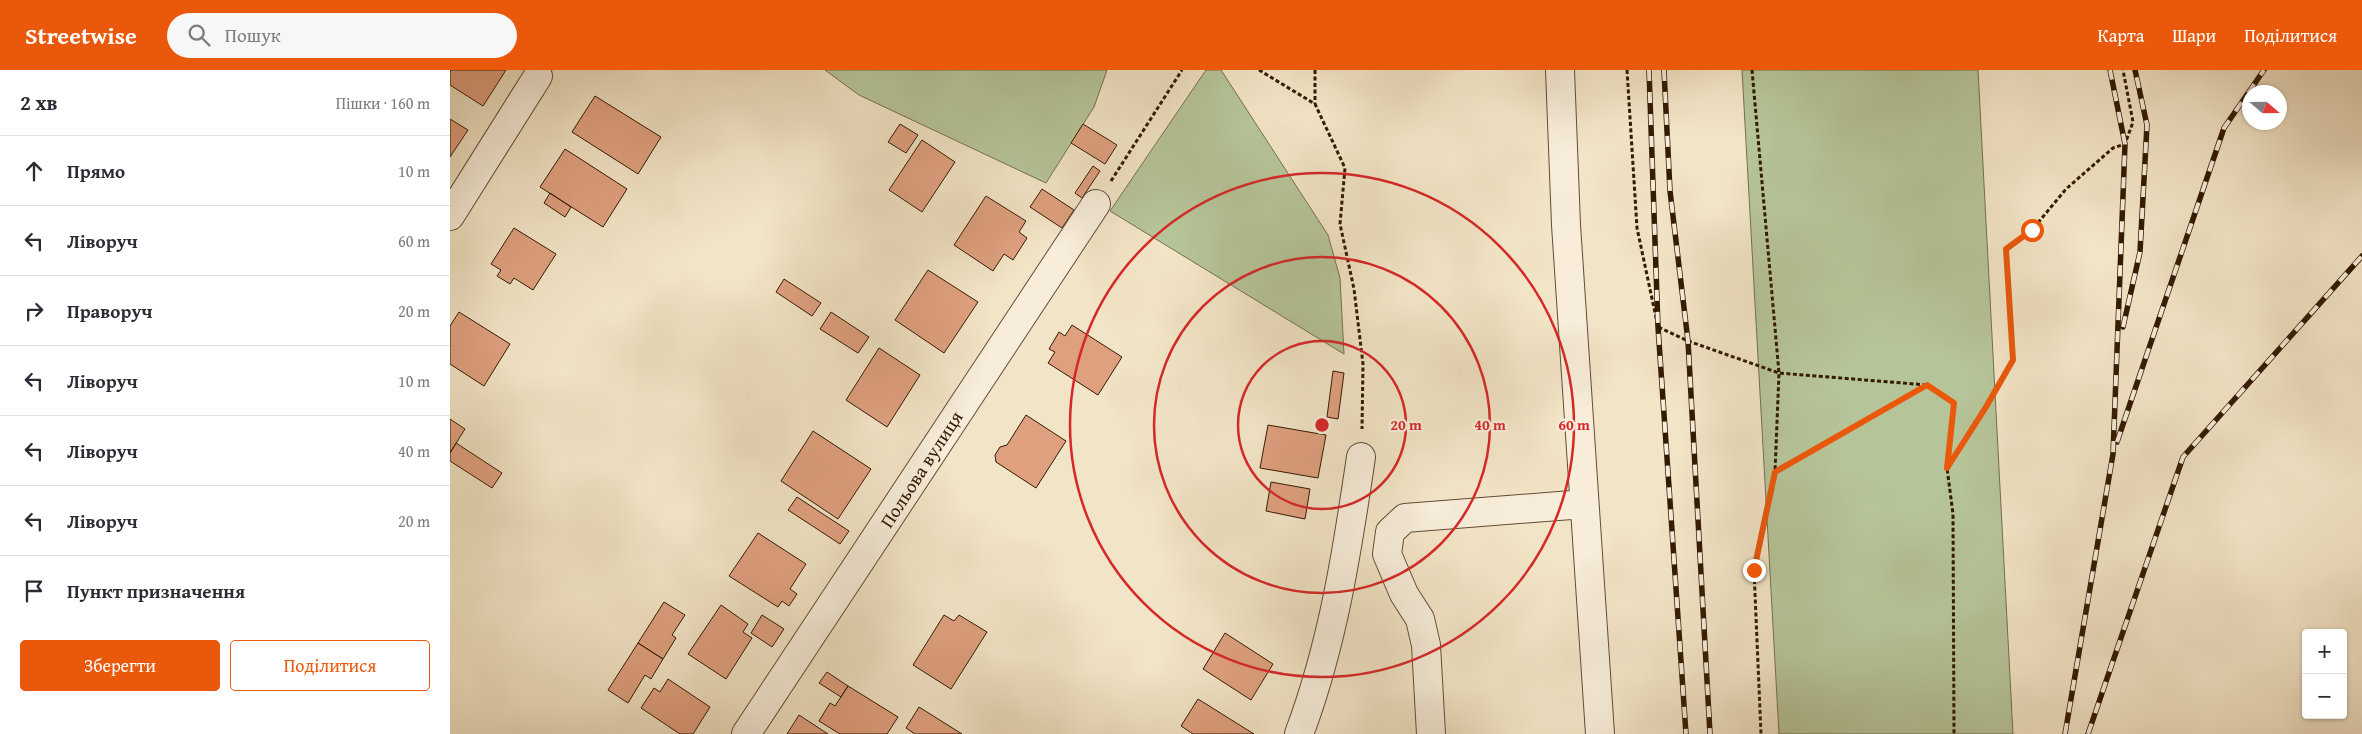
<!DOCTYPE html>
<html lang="uk">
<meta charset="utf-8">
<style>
:root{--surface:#fff;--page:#f7f7f7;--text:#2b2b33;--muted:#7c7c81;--line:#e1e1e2;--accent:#ea580c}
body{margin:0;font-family:"Gentium Book Plus",serif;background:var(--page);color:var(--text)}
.controls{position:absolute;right:15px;bottom:15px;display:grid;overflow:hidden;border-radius:5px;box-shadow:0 1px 4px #0004}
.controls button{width:45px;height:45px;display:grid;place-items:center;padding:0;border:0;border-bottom:1px solid var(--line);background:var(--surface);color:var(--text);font:25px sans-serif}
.compass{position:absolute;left:1792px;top:15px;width:45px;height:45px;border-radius:50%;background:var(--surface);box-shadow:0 1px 4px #0004;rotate:110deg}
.stop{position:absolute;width:15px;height:15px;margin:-11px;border:4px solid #ea580c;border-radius:50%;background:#fff}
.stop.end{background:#ea580c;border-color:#fff;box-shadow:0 1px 5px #0008}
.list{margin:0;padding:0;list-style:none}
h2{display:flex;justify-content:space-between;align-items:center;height:65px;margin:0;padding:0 20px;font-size:21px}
h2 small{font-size:16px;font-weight:400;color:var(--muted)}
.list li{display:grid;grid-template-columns:32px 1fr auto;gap:15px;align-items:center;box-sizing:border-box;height:70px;padding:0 20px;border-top:1px solid var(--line)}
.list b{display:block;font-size:19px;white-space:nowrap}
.list em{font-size:16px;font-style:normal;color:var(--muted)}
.actions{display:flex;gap:10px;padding:15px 20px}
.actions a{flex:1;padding:11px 0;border:1px solid var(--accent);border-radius:5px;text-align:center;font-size:18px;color:var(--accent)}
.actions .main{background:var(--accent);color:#fff}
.icon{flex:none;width:28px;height:28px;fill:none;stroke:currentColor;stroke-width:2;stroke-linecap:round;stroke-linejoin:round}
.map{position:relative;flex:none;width:1912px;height:664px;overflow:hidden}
header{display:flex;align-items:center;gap:30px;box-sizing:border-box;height:70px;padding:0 25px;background:var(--accent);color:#fff}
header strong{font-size:24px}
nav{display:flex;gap:28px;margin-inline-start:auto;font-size:18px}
.search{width:350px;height:45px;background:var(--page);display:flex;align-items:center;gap:12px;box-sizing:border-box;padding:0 18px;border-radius:28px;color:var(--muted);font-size:19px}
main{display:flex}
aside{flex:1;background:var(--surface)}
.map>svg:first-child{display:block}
.green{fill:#b6c599;stroke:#74704e}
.building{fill:#dfa07f;stroke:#331a02}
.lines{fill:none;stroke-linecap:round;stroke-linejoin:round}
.minor-casing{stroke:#634c33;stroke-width:30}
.path{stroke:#331a02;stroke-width:3;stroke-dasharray:4 2.5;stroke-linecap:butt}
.minor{stroke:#f7edda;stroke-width:28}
.rail-casing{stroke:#331a02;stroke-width:5.5}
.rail{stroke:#f7edda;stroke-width:4;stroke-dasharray:11;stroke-linecap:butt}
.route{stroke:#ea580c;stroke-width:6}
.ring{fill:none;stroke:#d62828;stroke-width:2.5}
.labels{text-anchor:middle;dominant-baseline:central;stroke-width:4.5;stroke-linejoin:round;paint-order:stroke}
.street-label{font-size:19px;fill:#331a02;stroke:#f7edda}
.centre{fill:#d62828;stroke:#f7edda;stroke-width:2.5}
.ring-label{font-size:15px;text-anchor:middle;font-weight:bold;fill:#d62828;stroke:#f7edda;stroke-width:4.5;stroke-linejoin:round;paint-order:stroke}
</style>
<header>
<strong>Streetwise</strong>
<div class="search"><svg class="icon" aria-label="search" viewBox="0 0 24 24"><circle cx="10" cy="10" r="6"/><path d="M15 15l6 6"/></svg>Пошук</div>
<nav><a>Карта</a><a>Шари</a><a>Поділитися</a></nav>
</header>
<main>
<aside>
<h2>2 хв<small>Пішки · 160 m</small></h2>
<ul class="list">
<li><svg class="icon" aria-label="ahead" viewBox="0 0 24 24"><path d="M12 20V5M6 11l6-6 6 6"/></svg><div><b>Прямо</b></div><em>10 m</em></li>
<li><svg class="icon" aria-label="left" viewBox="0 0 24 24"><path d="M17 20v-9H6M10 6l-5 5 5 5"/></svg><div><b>Ліворуч</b></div><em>60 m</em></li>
<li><svg class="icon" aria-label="right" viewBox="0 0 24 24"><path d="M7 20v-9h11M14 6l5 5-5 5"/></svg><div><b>Праворуч</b></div><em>20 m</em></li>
<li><svg class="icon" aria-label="left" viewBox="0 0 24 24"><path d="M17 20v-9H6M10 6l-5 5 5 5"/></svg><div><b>Ліворуч</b></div><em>10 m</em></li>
<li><svg class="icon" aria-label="left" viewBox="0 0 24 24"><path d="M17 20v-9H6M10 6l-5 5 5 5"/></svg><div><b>Ліворуч</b></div><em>40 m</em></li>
<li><svg class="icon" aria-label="left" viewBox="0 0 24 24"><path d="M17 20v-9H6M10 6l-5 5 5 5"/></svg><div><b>Ліворуч</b></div><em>20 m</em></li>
<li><svg class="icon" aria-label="arrive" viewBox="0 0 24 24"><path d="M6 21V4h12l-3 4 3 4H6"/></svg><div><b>Пункт призначення</b></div></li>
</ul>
<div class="actions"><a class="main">Зберегти</a><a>Поділитися</a></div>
</aside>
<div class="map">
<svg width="1912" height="664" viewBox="0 0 1912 664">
<rect width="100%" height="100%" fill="#f2e4c6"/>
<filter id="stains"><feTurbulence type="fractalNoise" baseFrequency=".004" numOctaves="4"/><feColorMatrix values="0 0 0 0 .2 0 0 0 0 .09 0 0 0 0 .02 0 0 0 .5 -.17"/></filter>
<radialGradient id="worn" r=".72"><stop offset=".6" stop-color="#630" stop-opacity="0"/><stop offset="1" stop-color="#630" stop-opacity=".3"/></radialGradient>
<path class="green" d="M375,0H657L644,37L596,113L409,25Z
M756,0H771L878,165L890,208L894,284L660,141Z
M1292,0H1528L1563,664H1329Z"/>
<path class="building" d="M0,0H56L33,36L0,15Z
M145,26L211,67L188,104L122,62Z
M0,49L18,60L0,87Z
M450,54L468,65L456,83L438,72Z
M633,54L667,75L655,94L621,73Z
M472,70L505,92L472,142L439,120Z
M115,79L177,119L153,157L90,117Z
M643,96L650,101L632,128L625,123Z
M592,119L624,140L612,158L580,137Z
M100,123L121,137L115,147L94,133Z
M536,126L576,151L569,162L577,168L563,190L554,184L543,201L504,175Z
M64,158L106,184L83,220L64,208L60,214L47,206L51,200L41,194Z
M478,200L528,232L494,283L445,250Z
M334,209L371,233L362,246L326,222Z
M9,242L60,274L34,316L0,294V256Z
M381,242L419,267L408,283L370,259Z
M622,255L672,287L648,325L598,293L605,282L599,279L609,262L615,266Z
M429,278L470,305L437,357L396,330Z
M883,301L894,303L888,349L877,347Z
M576,345L616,371L586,418L546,392L545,385L550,377L557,375Z
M0,349L15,359L0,383Z
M818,355L876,365L868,408L810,398Z
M363,361L421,399L388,449L331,411Z
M6,373L52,403L42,418L0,391V383Z
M821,412L860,419L855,449L816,441Z
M347,427L399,461L390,474L338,440Z
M308,463L356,494L340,519L347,524L339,536L332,531L328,537L279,506Z
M214,532L235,545L222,565L226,568L213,589L188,573Z
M271,535L298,554L293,562L302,568L276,609L238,584Z
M312,545L334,559L322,577L301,563Z
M494,545L504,551L509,545L537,562L501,619L463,595Z
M775,563L823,594L801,630L753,599Z
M188,573L213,589L201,609L195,605L178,633L158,620Z
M377,602L398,616L391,627L369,613Z
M218,609L260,637L243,664H230L191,638L204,618L210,622Z
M398,616L448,647L437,664H390L369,651L380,633L385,636Z
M748,629L804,664H743L731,656Z
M469,637L512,664H465L456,658Z
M349,645L378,664H337Z"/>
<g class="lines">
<g class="minor-casing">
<path id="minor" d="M1110,0L1116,155L1150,664
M0,146L88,6
M296,664L646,134
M849,664C883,574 897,482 911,387
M981,664L976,575L970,549L954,524L937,484L940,462L955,448L1134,434"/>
</g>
<path class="path" d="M809,0L865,34L895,98L890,154L904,219L913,294L912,359
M865,0V34
M1177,0L1187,158L1208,257L1238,271L1329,303L1477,315L1504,333L1497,398L1503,444L1504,664
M1302,0L1329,303L1325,402L1304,500L1311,664
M661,111L732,0
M1497,398L1537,337L1563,290L1556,179L1582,160L1616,119L1663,78L1675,74L1683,52L1673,0
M1325,402L1476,316"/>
<use href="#minor" class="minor"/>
<g class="rail-casing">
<path id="rail" d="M1199,0L1208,257L1236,664
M1214,0L1220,121L1238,271L1260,664
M1673,257L1690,182L1697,55L1685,0
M1667,372L1774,58L1814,0
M1615,664L1663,384L1675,74L1660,0
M1638,664L1733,387L1912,186"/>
</g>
<use href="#rail" class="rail"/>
</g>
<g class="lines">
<path class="route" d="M1304,500L1325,402L1477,315L1504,333L1497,398L1536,337L1563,290L1556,179L1582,160"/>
</g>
<g class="ring">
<circle cx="872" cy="355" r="84"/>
<circle cx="872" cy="355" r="168"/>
<circle cx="872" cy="355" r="252"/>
</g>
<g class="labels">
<g class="street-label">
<text transform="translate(471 399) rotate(-57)">Польова вулиця</text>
</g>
</g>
<circle cx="872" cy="355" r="8" class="centre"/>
<g class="ring-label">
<text x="956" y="360">20 m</text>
<text x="1040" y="360">40 m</text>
<text x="1124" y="360">60 m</text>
</g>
<rect width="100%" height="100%" filter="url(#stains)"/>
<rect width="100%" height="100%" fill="url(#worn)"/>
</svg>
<div class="controls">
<button>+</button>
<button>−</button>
</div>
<svg class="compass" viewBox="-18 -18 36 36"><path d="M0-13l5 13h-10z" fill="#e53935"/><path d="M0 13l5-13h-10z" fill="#7c7c81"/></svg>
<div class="stop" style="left:1582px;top:160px"></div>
<div class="stop end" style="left:1304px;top:500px"></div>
</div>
</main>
